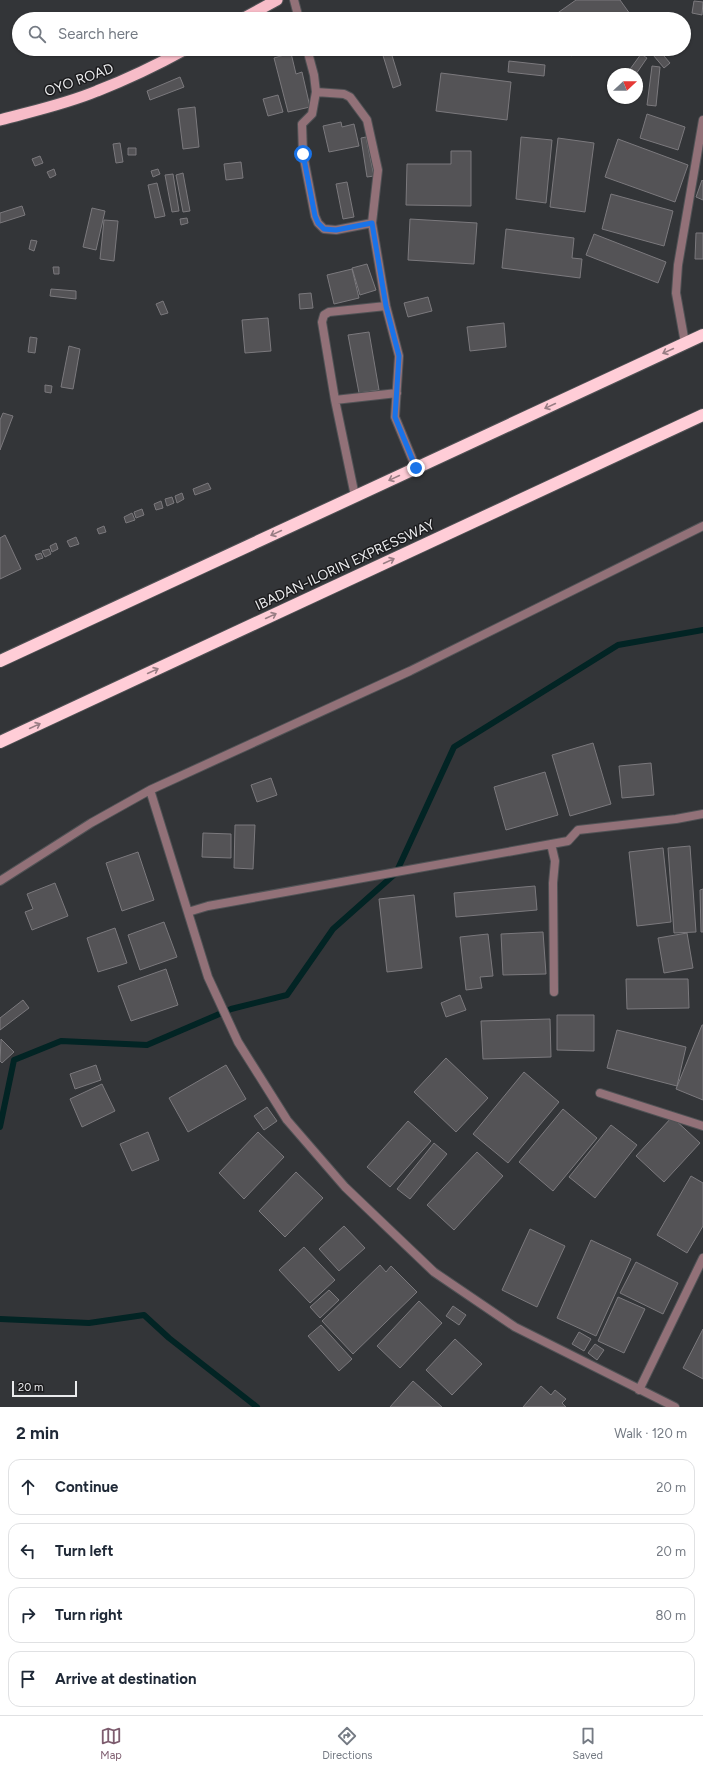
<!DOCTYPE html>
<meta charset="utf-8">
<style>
:root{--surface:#fff;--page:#f2f2f3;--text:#1f2937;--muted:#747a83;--line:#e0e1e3;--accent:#7d5c6e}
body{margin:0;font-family:Figtree,sans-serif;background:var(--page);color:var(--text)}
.compass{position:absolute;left:607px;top:68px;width:36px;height:36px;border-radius:50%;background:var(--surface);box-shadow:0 1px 3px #0004;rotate:68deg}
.scale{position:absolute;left:12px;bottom:10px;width:65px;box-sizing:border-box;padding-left:4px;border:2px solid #eaebed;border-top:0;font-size:11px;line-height:14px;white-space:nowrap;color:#eaebed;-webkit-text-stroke:3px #1c1c1e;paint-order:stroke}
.stop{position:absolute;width:12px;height:12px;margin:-9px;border:3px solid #1a73e8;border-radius:50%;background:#fff}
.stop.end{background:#1a73e8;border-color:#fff;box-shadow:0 1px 4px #0008}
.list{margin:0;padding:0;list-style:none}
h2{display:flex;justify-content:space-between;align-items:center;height:52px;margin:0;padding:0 16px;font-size:17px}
h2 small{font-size:13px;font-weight:400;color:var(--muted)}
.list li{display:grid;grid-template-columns:26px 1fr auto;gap:12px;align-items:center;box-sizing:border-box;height:56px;margin:0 8px 8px;padding:0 8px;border:1px solid var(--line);border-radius:12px}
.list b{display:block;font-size:15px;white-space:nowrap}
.list em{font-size:13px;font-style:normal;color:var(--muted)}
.icon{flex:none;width:22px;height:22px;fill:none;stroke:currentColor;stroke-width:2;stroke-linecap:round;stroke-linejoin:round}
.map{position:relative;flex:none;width:703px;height:1407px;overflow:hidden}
.search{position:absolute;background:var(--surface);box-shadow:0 1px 3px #0004;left:12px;right:12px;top:12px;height:44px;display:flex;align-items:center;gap:10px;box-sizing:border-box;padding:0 14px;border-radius:22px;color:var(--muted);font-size:15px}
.sheet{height:308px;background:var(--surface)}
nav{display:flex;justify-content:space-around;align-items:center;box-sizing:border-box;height:56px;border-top:1px solid var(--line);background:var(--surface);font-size:11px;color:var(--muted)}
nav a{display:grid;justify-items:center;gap:2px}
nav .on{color:var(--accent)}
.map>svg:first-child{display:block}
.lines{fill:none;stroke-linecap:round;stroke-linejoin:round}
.stream{stroke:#022424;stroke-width:6}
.building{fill:#545356;stroke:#7b797d}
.service-casing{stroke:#505255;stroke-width:10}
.minor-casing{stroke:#505255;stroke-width:10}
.trunk-casing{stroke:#505255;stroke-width:13}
.motorway-casing{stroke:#505255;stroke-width:14}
.service{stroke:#927178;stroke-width:8}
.minor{stroke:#927178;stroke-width:8}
.trunk{stroke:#f7bcc8;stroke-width:11}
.motorway{stroke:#ffcdd7;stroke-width:12}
.oneway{stroke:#997d84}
.route{stroke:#1a73e8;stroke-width:5}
.labels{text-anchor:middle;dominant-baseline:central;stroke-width:3;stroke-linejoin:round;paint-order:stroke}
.street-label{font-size:14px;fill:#eaebed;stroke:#1c1c1e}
</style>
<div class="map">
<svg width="703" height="1407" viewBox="0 0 703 1407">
<rect width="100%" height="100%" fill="#333538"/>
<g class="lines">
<path class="stream" d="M0,1127L14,1060L61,1041L147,1045L231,1009L287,995L333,929L396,873L454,747L618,645L703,630
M0,1319L89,1323L144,1315L169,1338L257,1407"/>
</g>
<path class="building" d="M576,0H620L630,14L622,19H549Z
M694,1L703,2L702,15L692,13Z
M322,49H332L323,52Z
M381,49H390L401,85L393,88Z
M566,49H580L571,56Z
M648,49H658L670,63L664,68Z
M291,53L296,74L302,72L310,107L288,112L274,58Z
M641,54L647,58L636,74H631L628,72Z
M509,61L545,65L544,76L508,72Z
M652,66L660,67L656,106L647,105Z
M441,73L511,82L507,120L436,111Z
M180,77L184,87L150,100L147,91Z
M278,95L283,112L268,116L263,99Z
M195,107L199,147L183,149L178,109Z
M647,114L685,127L678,150L640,138Z
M341,122L342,127L354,124L359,146L329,152L323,126Z
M366,137L374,176L367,177L361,138Z
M521,137L552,140L546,203L516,199Z
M558,138L594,143L585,212L550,207Z
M618,139L688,165L675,202L605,177Z
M120,143L123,162L116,163L113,144Z
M128,148H136V155H128Z
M451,151H471V206L406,205L407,164H451Z
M40,156L43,163L35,166L32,159Z
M241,162L243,178L226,180L224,164Z
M54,169L56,175L50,178L47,172Z
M158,169L160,174L153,177L151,171Z
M183,173L190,211L183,212L176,175Z
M173,174L179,211L172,212L165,175Z
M702,180L703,181V200L696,197Z
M347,182L354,217L343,219L336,184Z
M157,183L165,216L155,218L148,185Z
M611,194L673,211L664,246L602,229Z
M22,206L25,215L0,223V213Z
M92,208L105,211L96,250L83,247Z
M187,218L188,223L181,225L180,219Z
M410,219L477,223L474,264L408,260Z
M104,220L118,221L114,261L100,259Z
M506,229L574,238L572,258L582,259L580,278L502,268Z
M696,233H703V259H695Z
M594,234L666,262L658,283L586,255Z
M31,240L37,241L34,251L29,249Z
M367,264L376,290L360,295L352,268Z
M53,267H59V274H54Z
M352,269L359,298L334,304L327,275Z
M51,289L76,291V299L50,296Z
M311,293L313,308L300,309L299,294Z
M428,297L432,311L408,317L404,303Z
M163,301L168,313L161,315L156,304Z
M268,318L271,351L245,353L242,320Z
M504,323L506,347L470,351L467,327Z
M369,332L379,390L359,393L348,335Z
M30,337L37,338L35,353L28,352Z
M69,346L80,349L73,389L61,387Z
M45,385L52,386L51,393L45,392Z
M3,413L13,416L0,450V420Z
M208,483L211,489L195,495L193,489Z
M182,493L184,499L177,503L175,496Z
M172,497L174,503L167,506L165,499Z
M161,501L163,508L156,510L154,504Z
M142,509L144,515L136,518L134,512Z
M132,513L135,520L126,523L124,517Z
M104,526L106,532L99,534L97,529Z
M5,535L21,569L0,579V538Z
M76,537L79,544L70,547L67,541Z
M56,543L58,549L52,552L50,546Z
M49,549L51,554L45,557L42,551Z
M41,553L43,558L37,560L35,555Z
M593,743L611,804L570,816L552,755Z
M651,763L654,795L622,798L619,766Z
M545,772L558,815L506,830L494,787Z
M271,778L277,795L257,802L251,785Z
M235,825H255L253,869L234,868Z
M203,833L231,834V858L202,857Z
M690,846L696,932L674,933L668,848Z
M663,848L671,922L637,926L629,852Z
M138,852L154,900L122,911L106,863Z
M55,883L68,916L32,930L25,912L33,909L27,894Z
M535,886L537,910L456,917L454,893Z
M703,889V932H701L700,890Z
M414,895L422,968L387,972L379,899Z
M164,922L177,957L140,970L128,935Z
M115,928L127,963L98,972L87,938Z
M543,932L546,974L503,975L501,934Z
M687,933L693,968L664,973L658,938Z
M488,934L493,976L480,977L482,988L466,990L460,937Z
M166,969L178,1005L131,1021L118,986Z
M626,979H688L689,1008L627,1009Z
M460,995L466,1010L446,1017L441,1003Z
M23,1000L29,1008L0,1030V1018Z
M557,1015H594V1051L557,1050Z
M550,1019L551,1057L483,1059L481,1021Z
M702,1025H703V1100L676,1089Z
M617,1030L686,1047L677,1086L607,1068Z
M1,1039L14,1052L2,1063L0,1061Z
M446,1058L488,1098L456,1132L414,1092Z
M96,1065L101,1080L75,1089L70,1074Z
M226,1065L246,1099L188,1132L169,1098Z
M524,1072L559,1102L508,1163L473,1134Z
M102,1084L115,1111L82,1127L70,1099Z
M267,1107L277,1121L264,1130L254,1116Z
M563,1109L597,1138L553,1191L519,1162Z
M672,1117L700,1143L664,1182L636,1156Z
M408,1121L431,1141L390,1187L367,1167Z
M611,1125L637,1145L595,1198L569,1177Z
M148,1132L159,1160L132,1171L120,1144Z
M258,1132L284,1157L244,1199L219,1173Z
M434,1143L447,1154L410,1199L397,1189Z
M477,1152L503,1176L454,1230L427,1205Z
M296,1172L323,1198L285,1237L259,1211Z
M691,1176L703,1183V1226L687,1253L657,1235Z
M344,1226L365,1248L339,1271L319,1249Z
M530,1229L565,1246L537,1307L502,1290Z
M591,1240L631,1259L596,1336L557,1318Z
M304,1247L335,1280L310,1303L279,1270Z
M636,1262L678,1283L663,1314L620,1293Z
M380,1265L386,1272L391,1266L417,1292L353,1354L322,1321Z
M329,1290L339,1300L320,1318L310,1307Z
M618,1297L645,1309L624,1353L598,1341Z
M419,1301L442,1323L400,1368L377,1346Z
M453,1306L466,1315L459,1325L446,1316Z
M321,1325L352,1359L339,1371L308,1336Z
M703,1329V1379L683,1368Z
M579,1332L591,1339L584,1351L572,1344Z
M455,1339L482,1364L452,1395L426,1370Z
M595,1344L604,1350L597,1360L588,1353Z
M413,1381L442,1407H390Z
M541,1386L551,1395L555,1390L566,1399L562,1403L566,1407H523Z"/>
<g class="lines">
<g class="service-casing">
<path id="service" d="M294,0L299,19
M307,49L314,75L316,92L312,114L302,124L303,154L315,216L318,223L324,229L336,230L372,223
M316,92L344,94L350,97L367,120L378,170L372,223L386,306L399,356L395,417L416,468
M335,400L397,393
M355,496L335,400L322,322L324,315L329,312L386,306"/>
</g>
<g class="minor-casing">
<path id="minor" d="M685,343L676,293L678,265L703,120
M150,790L208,977L238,1042L287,1120L345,1187L434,1272L515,1327L675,1407
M551,844L555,861L553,883L554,992
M0,881L91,823L150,790L410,671L703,526
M188,912L208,906L568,841L578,830L676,819L703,814
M600,1093L703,1126
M639,1390L703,1258"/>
</g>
<g class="trunk-casing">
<path id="trunk" d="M242,19L277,0
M0,120C33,111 66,104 97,91C128,79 157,65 186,49"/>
</g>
<g class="motorway-casing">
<path id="motorway" d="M0,661L703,335
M0,742L703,415"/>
</g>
<use href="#service" class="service"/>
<use href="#minor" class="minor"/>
<use href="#trunk" class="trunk"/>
<use href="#motorway" class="motorway"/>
</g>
<defs><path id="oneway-shaft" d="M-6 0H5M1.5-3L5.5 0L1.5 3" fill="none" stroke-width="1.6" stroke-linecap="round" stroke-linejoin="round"/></defs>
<g class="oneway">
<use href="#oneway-shaft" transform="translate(668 351) rotate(155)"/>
<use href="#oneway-shaft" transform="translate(550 406) rotate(155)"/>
<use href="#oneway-shaft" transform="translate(394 478) rotate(155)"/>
<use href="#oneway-shaft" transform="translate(276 533) rotate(155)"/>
<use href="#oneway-shaft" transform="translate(389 561) rotate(-25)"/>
<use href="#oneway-shaft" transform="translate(271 616) rotate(-25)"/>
<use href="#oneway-shaft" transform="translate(153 671) rotate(-25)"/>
<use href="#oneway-shaft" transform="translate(35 726) rotate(-25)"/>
</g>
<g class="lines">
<path class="route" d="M303,154L315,216L318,223L324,229L336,230L372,223L386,306L399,356L395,417L416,468"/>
</g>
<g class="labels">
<g class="street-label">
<text transform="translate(79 80) rotate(-20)">OYO ROAD</text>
<text transform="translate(345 565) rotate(-25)">IBADAN-ILORIN EXPRESSWAY</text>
</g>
</g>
</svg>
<svg class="compass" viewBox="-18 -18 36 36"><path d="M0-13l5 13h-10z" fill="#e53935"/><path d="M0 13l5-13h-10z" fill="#747a83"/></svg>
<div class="scale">20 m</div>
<div class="stop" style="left:303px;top:154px"></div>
<div class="stop end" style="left:416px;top:468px"></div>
<div class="search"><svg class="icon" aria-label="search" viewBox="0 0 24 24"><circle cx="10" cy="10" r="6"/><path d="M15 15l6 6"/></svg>Search here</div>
</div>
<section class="sheet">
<h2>2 min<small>Walk · 120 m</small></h2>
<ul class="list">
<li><svg class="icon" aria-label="ahead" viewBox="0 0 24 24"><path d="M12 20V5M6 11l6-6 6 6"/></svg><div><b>Continue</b></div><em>20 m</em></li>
<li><svg class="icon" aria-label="left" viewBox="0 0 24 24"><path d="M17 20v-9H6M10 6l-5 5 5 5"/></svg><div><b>Turn left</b></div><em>20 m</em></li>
<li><svg class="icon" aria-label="right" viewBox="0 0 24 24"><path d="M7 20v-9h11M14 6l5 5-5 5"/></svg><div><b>Turn right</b></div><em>80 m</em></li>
<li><svg class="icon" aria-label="arrive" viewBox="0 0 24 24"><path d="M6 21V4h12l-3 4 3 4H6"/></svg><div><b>Arrive at destination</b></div></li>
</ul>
</section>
<nav>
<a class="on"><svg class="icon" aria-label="map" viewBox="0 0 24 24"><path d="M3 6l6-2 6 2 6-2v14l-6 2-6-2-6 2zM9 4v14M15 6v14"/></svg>Map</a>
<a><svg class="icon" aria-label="directions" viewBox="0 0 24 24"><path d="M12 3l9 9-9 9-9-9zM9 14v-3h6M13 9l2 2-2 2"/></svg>Directions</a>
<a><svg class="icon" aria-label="saved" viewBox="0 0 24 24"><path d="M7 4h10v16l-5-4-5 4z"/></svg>Saved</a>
</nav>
